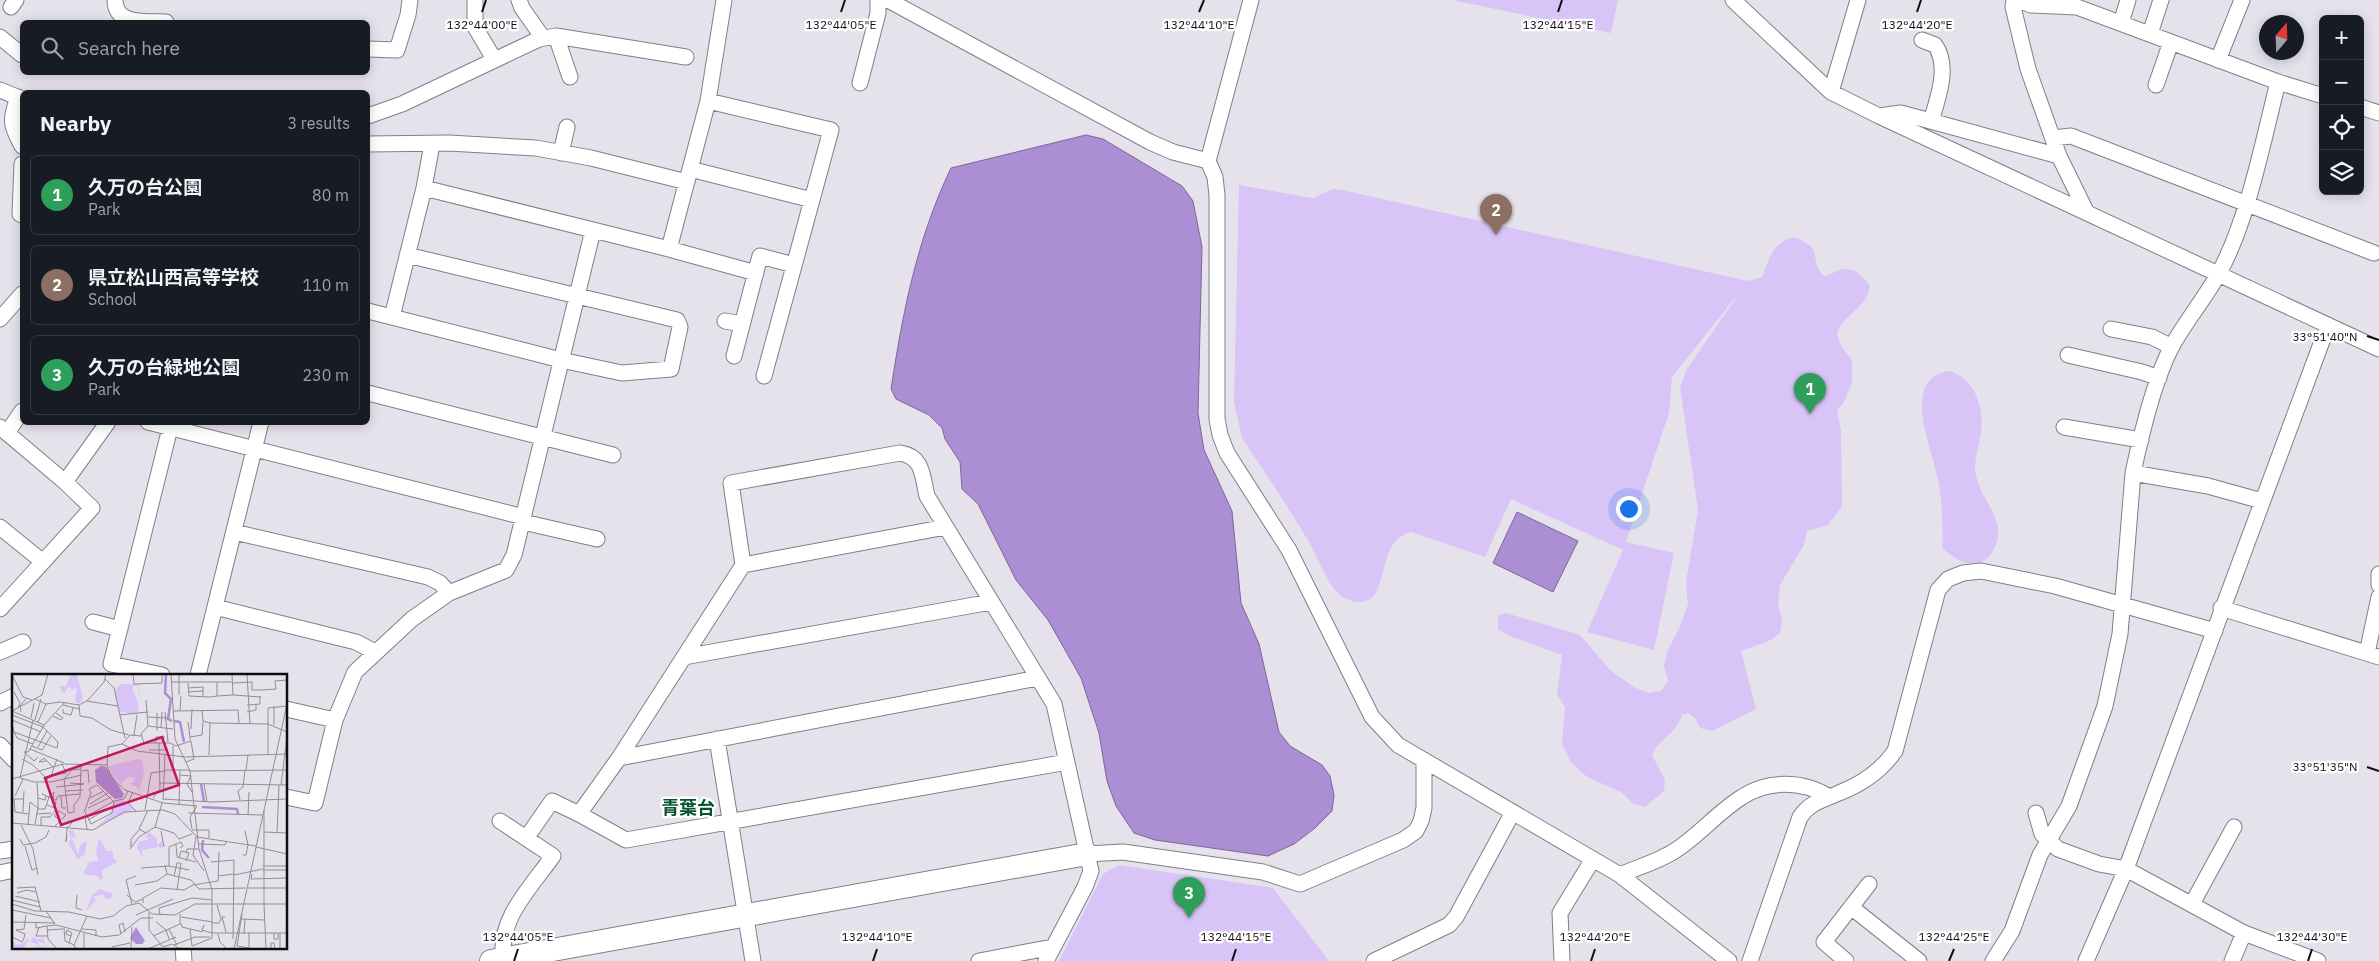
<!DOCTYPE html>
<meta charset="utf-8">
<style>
:root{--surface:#171b24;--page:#20242c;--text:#f1f3f6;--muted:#9ea1a6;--line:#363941;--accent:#7c3aed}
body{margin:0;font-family:"IBM Plex Sans","Noto Sans JP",sans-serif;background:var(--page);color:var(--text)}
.controls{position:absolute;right:15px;top:15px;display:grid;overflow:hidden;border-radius:8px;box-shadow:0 2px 12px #0003}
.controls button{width:45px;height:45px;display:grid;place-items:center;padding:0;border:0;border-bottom:1px solid var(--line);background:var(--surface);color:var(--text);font:25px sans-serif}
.compass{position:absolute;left:2259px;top:15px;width:45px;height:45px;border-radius:50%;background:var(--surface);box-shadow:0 2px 12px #0003;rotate:19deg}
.you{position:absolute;left:1628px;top:508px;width:18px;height:18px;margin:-12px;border:4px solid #fff;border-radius:50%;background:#1a73e8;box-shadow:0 0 0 8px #1a73e833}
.badge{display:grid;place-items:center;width:32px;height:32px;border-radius:50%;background:var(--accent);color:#fff;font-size:16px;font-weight:700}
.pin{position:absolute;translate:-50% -41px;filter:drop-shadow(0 1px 2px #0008)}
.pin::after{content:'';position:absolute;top:26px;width:18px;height:15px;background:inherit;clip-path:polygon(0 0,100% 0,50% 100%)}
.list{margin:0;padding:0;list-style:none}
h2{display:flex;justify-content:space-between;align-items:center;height:65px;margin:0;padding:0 20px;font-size:21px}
h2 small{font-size:16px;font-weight:400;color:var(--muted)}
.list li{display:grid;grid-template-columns:32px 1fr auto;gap:15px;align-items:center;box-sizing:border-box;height:80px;margin:0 10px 10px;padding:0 10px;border:1px solid var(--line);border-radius:8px}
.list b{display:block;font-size:19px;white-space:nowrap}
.list p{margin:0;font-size:16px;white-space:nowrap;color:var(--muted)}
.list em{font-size:16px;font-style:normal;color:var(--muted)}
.icon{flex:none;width:28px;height:28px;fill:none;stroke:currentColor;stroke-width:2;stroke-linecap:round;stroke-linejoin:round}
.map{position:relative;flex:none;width:2379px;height:961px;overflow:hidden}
.search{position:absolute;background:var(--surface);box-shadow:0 2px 12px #0003;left:20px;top:20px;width:350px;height:55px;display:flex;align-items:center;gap:12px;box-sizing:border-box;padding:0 18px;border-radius:8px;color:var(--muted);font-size:19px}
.panel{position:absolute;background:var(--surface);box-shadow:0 2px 12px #0003;left:20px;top:90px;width:350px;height:335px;border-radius:8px}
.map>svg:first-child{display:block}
.green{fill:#d9c4f8}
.water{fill:#ab8ed3;stroke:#7c6798}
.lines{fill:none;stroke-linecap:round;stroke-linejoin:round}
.street-casing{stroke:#817e87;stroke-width:17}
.secondary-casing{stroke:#817e87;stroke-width:24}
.street{stroke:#fff;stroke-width:15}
.secondary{stroke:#fff;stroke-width:22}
.ticks{fill:none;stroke:#0f0d10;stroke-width:2}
.labels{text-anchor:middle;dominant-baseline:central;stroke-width:4.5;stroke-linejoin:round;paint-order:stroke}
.quarter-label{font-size:18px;font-weight:bold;fill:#04552b;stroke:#fff}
.inset-river{fill:none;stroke:#ab8ed3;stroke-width:2.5}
.inset-road{fill:none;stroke:#908d94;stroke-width:1}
.view{fill:#c2185b;fill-opacity:0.15;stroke:#c2185b;stroke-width:2.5}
.inset-edge{fill:none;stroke:#0f0d10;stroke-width:2.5}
.ticks-label{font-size:12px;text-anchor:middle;fill:#0f0d10;stroke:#fff;stroke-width:4.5;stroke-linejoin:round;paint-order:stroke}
</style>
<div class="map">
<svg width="2379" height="961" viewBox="0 0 2379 961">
<rect width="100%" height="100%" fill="#e6e2ec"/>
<path class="green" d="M1452,0H1618L1611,33Z
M1239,185L1313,198L1333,189L1342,190L1748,281L1762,277C1770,257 1771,244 1794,237C1828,251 1806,257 1824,276C1831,275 1833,272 1839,270C1852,265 1864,277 1870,286C1866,309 1846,312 1837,333L1841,346L1852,360V383L1843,404L1837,409L1841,431L1842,506L1828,525L1807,531L1804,545L1780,585L1778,602L1782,621L1780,633L1771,640L1741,651L1756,709L1712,731L1700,728L1695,718L1688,713L1682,715C1675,736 1659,738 1652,755L1665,780L1664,791L1645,807L1634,804L1621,792L1587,777L1571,762L1562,744L1565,707L1557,695L1562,655L1509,636L1498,629V615L1506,613L1580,635L1610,670L1634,687L1648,693L1661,691L1668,681L1664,666L1667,652L1680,627L1688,604L1686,582L1698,510L1680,387L1687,369L1742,289L1672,377L1669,413L1626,542L1674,553L1654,650L1587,632L1623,550L1511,499L1485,557L1411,532C1382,539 1388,572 1375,594C1366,607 1347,602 1338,593C1327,583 1318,557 1310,544C1289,508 1265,472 1242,438L1234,402Z
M1950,371C1976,380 1984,407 1981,433C1979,447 1973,462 1976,475C1981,502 2009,521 1994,549C1990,556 1988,559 1981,562C1966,567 1954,558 1943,549C1942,526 1943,502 1938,480C1932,448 1899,377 1950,371Z
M1119,865L1273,888L1329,961H1059L1103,874Z"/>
<path class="water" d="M1086,135L1103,139L1182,186L1193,201L1202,247L1198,413L1204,450L1232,511L1241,603L1259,644L1279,732L1290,746L1322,765L1330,776L1334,795L1332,811L1315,828L1294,844L1268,856L1155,840L1134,833L1116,806L1107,781L1099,733L1081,678L1048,620L1016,580L978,504L962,489L960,462L945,439L942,428L929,415L896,399L891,389C903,311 917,239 951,168Z
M1517,512L1578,541L1553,592L1493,563Z"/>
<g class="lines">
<g class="street-casing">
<path id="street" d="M115,0C115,26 147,21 166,22
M475,0V27L494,59
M519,0L522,8L543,38
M888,0L1150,142L1173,152L1208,161
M1251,0L1208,161L1215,177L1217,195V419L1220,435L1227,453L1289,550L1372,717L1398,745L1620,875L1729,961
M1733,0L1831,92L1879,116L2379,349
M2014,0L2013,7L2028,69L2059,156L2086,211
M2019,0L2031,5L2077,7L2278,82L2323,96
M11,7L16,0
M2121,23L2128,0
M2150,34L2161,0
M556,36L570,77
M0,37L22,55
M1922,40L1935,45C1950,66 1938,98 1931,121
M368,49L397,50L408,15L410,0
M2218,60L2242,0
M860,83L878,13V0
M2156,85L2171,42
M0,90L22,99
M1831,92L1858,0
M18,97C10,120 10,124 22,146
M708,101L831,130L764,376
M2360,107L2379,113
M368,116L402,104L539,39L556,36L686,57
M1879,116L1901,113L2059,156
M2053,138L2071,136L2374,253
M368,144L449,143L536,148L591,158L687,182
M561,153L567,127
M22,164L20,214L22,215
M690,169L812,200
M424,188L593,230
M669,249L756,273
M368,311L561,360L622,373L671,369L680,327L677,320L407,255
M392,317L424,188L432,144
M0,319L22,294
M725,321L742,324
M2111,329L2152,337L2172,347
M2068,355L2142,372L2159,378
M734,356L760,256L794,265
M368,393L613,455
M148,422L524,517
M0,427L65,482L108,422
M2064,427L2141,440
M7,433L22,411
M2133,473L2208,486L2262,501
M523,522L597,539
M0,527L43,562
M234,532L428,577L440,583L449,593
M743,565L946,527
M2379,574V585
M215,607L356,642L375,652
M2221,608L2379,657
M0,609L92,508L65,482
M93,622L120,629
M0,652L23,642
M2367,653L2379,597
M684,657L991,602
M162,675L111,664L170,428
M198,675L261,422
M0,703L14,696
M286,709L335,720
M717,739L753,961
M0,745L14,760
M619,758L1038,678
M286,797L315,803L335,720L355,672L412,619L449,593L506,570L514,555L593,230L669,249L708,101L724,0
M2036,813L2042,834L2058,849L2099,864L2126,869L2244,933L2318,961
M579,814L626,840L1067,762
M500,821L553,856C531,887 496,921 504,961
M527,837L552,801L579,814L619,758L743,565L731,483L900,453C924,457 922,476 927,496L1054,704L1091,871L1085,887L1046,961
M0,851L14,849
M1087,854L1123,852L1263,872L1300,884L1403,840L1416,831L1421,821L1424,808V760
M0,873L14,870
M1620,875C1638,867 1660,861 1676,850C1699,835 1718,812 1742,797C1767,780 1803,780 1829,797
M2192,904L2234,827
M1851,907L1919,961
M183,947L184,961
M979,961L1053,947
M1374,961L1449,925L1456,917L1513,812
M1562,961L1560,913L1593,859
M1750,961L1800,817C1810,802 1823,800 1839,793C1862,784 1881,771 1895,751L1938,590L1948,579L1963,573L1981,571L2055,586L2215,631
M1846,961L1824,942L1869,884
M1993,961L2012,931L2040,855L2069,806L2105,706L2120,634L2133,473C2141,435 2154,380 2172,346C2186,321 2205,298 2219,273C2248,220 2263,141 2278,82
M2086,961L2126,869L2328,325
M2232,961L2244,933"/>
</g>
<g class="secondary-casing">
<path id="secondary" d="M491,961L1087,854"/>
</g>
<use href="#street" class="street"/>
<use href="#secondary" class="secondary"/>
</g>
<path class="ticks" d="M482,12L486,0M841,12L845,0M1199,12L1204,0M1558,12L1562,0M1917,12L1921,0M2367,336L2379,340M2367,767L2379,771M514,961L518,949M873,961L877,949M1232,961L1236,949M1591,961L1595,949M1949,961L1954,949M2308,961L2312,949"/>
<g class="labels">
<g class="quarter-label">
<text x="688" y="807">青葉台</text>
</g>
</g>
<g transform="translate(12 674)">
<rect width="275" height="275" fill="#e6e2ec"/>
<path d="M59,0L65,1L71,24L67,30L63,27L65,13L60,16L57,12L52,20L47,12H54ZM109,10H127L129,33L126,11L120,13L127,32L125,40L107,38L103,16ZM125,85L130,86L132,97L128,116L118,109L122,108V103H116L109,110L101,103L97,92ZM111,126L123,135L86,152L98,141L102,128ZM56,156H61L64,165L59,162L66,180L69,170L75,167L73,180L66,185L56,170L59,164ZM137,158L145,165V171L150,167L151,171L150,175L147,173L130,176L131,184L125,173L127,168L137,165L133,163ZM87,164L95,177H101V184L105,188L89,197L91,203L89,207L86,202L71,200L77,188L86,187L84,177ZM88,215L100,219L101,224L94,225L91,220L81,223L84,226L74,237L80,221ZM21,263L25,264L23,266L31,264L33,270L26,267L27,273L36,272L26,275L25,270L15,267L12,275H0V266L4,271L12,269L15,264L18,268Z" fill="#d9c4f8"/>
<path d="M89,92L94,93L112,120L110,124L103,125L84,108L83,96ZM124,253L133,267L130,270H124L118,264Z" fill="#ab8ed3"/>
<path class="inset-river" d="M154,0L153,19L159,25L156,45L160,47M162,47L168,48L172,68M189,110L192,127M190,133L225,135L226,140M191,166L190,176L197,184"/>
<path class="inset-road" d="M121,0L122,10L150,9V0M159,0L163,65L178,97L187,175L200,216V231M220,0L221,21L249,23M235,0L238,50M0,1L11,23L20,26M93,5L102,14L113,64M160,8H220M176,9L177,22L198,23L205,22V8M221,9L240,8V16H249L264,15L263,7L275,6M176,14L191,13V22M2,18L8,29L6,34M176,18L191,17M167,21V0M205,22L221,21M23,25L34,30L48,28L67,31L76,26L92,8L94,0M134,26L136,52L129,60L132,69H158L164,72L179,67L182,85L174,88M75,27L106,32M51,31L67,35M67,31L68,42L80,44L99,56L117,61M235,31L248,30V22M262,32V51M51,35V39L59,41L61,34M190,36L191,47L198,49M0,37V50L2,58L45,74L46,68L31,53L0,41M0,37L30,21L36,0M0,37L32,51M162,37L226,36L227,50M168,37L169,22M9,38L8,32L14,25M153,38L156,68M235,38L244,36V30M107,41L136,38M41,42L49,46L51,44L44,39M136,43L155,44M19,44L22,29M0,46L29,58M21,46L8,104L22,108H39L70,101M23,46L29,25M26,48L34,30M176,48L178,63M136,52L161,55M149,54L150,38M179,55L180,35M145,57V39M2,58L5,64L21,70M122,61L125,41M178,66V63L190,61L191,48M143,69L144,63H153M110,70L118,61L129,62M20,72L30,76L39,62M26,73L35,57M18,75L52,89M137,76H154M256,80V34L275,32M197,81L198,49L256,50L275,58M26,83L22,87L12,78H16L33,50L53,28M10,85L21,91L36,106M45,85L39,102L54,99L50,90M34,87L27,88L32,84L41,93M68,95L60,96L52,105L56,139L62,138V131L68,123L69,91M153,96H178M161,96V72M234,96L236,81M70,97L76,96L77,109M178,97L275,96M168,101L179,102L175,110L180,118M0,105L51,90L95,91M25,109L26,124M147,109L275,111M192,110L195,128M269,111L275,63M44,113L72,110L58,109M53,117L71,116M121,118L116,129L125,138M30,120L37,123L42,118L41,125M3,122L11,105M49,122L50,134H54M78,124L92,117M141,124L148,115L147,69M12,125H2L3,138L17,140M151,125L200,128L275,125M151,126L153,80M228,126L226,117L231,113L233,96M78,130L96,119M35,131L43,134L44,126M167,131L168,96M26,134V124L33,126L34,122M76,134L99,123M26,135H33L37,123L44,126L46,122L68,120M72,136L79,150L100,139L102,128L85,111L77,115L79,119L73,136M133,136L139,99L153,97M11,138L12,117M176,139L250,141M24,140L39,139M236,141L237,118M76,146L101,132M0,149L81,156L112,138L151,136L163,140L185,163L244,172M9,151L21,175L26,201M16,151L18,128L26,134L23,150M29,151V143H38L45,135M43,152L54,141L47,137L42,142L48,146M143,153L162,159L167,165L180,160M143,153L150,129M75,155L73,143L102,127L112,125L116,117M180,155L178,143L185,132L151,129L113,116L100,104L95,91L96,73L110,70L125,77L173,83L275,80M180,156H197V164M149,157L152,173M252,158L275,159M134,159L127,155L136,136M265,159L267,111M55,161L54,168L55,154L60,149M184,163L181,181L192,197M8,165L11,171L23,169L34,163L37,156M187,170L213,171L214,168M164,171L165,183L184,188M13,172L20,196L25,194M119,173V165L128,155M244,173L275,180M118,175L127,163L143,153M174,179L175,175H187M231,181H234L236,171L233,157M167,184L169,177L177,179L174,187M199,188L222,186L221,265M153,191L155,200L179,206L187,215L234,214M157,192L177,196M251,192H274M129,194L157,192V173L169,168L171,172L168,174M251,196H275M240,200L239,205L275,204M222,201L251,195M162,202L165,189H168M206,202L222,200M123,211L145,207L155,200M5,214L23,213L29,237M236,214H275M165,216L169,189M5,219L15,216L24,218M65,221L64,234L70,236M115,221L123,228L131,225M3,222L28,228M0,226L28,233M131,229V224L149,214L172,216L181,211L206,207L207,178M0,230L23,237L57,238L88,245L101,242L114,232L127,229L140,240L163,241L183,230H275M120,230L114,206L124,202M252,230V137M252,230L254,275M0,236L39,244M34,237L43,250M137,238V256L151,273L160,270L166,274L181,275M230,240L225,272L237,274M124,241L161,225M148,241L147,234L180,224L200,226M169,243L201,248M213,243H210L214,258M230,245L253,246M0,248L43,249M144,248L154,256L157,265M24,249V254L35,252M169,249L170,253L191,258M201,249H207L209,245L205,231M192,251L190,256L200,259V231M27,253L24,262H36M52,254L53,267L62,271M70,255L84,256V262M157,255L165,271M178,255L180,272L200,264V259H275M35,256L51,255M72,259V275M262,259V265H266V259M109,260L107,251L111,249L113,258M206,260L208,268L215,275M232,260L233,245M141,262L168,250V240M0,263L10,268L12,264M12,264L13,260L4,256L12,255L14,241M57,269L58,265L60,259L55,256L54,260L59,262M162,271L183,263H198M100,273L118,269M45,275L36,265L35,252L44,251L90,263L107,261L129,244H141M64,275L62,271L75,242M119,275L120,253M136,275L164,263M222,275L275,30M237,275V259M259,275V269H262L263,275M268,275V259"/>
<path class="view" d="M150,63L167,111L49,151L33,104Z"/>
<rect width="275" height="275" class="inset-edge"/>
</g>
<g class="ticks-label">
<text x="482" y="29">132°44'00"E</text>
<text x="841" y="29">132°44'05"E</text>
<text x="1199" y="29">132°44'10"E</text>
<text x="1558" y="29">132°44'15"E</text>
<text x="1917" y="29">132°44'20"E</text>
<text x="2325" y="341">33°51'40"N</text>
<text x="2325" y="771">33°51'35"N</text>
<text x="518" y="941">132°44'05"E</text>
<text x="877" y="941">132°44'10"E</text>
<text x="1236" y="941">132°44'15"E</text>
<text x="1595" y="941">132°44'20"E</text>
<text x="1954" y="941">132°44'25"E</text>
<text x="2312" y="941">132°44'30"E</text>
</g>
</svg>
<div class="controls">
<button>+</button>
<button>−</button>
<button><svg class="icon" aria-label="locate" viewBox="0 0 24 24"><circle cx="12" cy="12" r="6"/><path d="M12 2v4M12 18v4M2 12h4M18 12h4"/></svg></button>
<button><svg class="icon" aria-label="layers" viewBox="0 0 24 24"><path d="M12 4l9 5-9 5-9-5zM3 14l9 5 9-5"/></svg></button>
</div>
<svg class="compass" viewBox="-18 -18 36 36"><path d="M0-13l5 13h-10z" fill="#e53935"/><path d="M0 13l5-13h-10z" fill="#9ea1a6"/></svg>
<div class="you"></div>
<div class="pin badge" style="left:1810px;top:414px;background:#2e9e5b">1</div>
<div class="pin badge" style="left:1496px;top:235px;background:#8d6e63">2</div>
<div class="pin badge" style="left:1189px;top:918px;background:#2e9e5b">3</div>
<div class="search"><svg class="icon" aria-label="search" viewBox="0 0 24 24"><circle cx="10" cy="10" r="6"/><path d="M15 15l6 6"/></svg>Search here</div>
<section class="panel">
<h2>Nearby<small>3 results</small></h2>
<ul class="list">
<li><span class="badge" style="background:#2e9e5b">1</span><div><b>久万の台公園</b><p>Park</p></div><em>80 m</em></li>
<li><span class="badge" style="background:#8d6e63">2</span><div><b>県立松山西高等学校</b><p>School</p></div><em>110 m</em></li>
<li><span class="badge" style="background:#2e9e5b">3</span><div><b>久万の台緑地公園</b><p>Park</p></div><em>230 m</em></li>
</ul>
</section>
</div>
